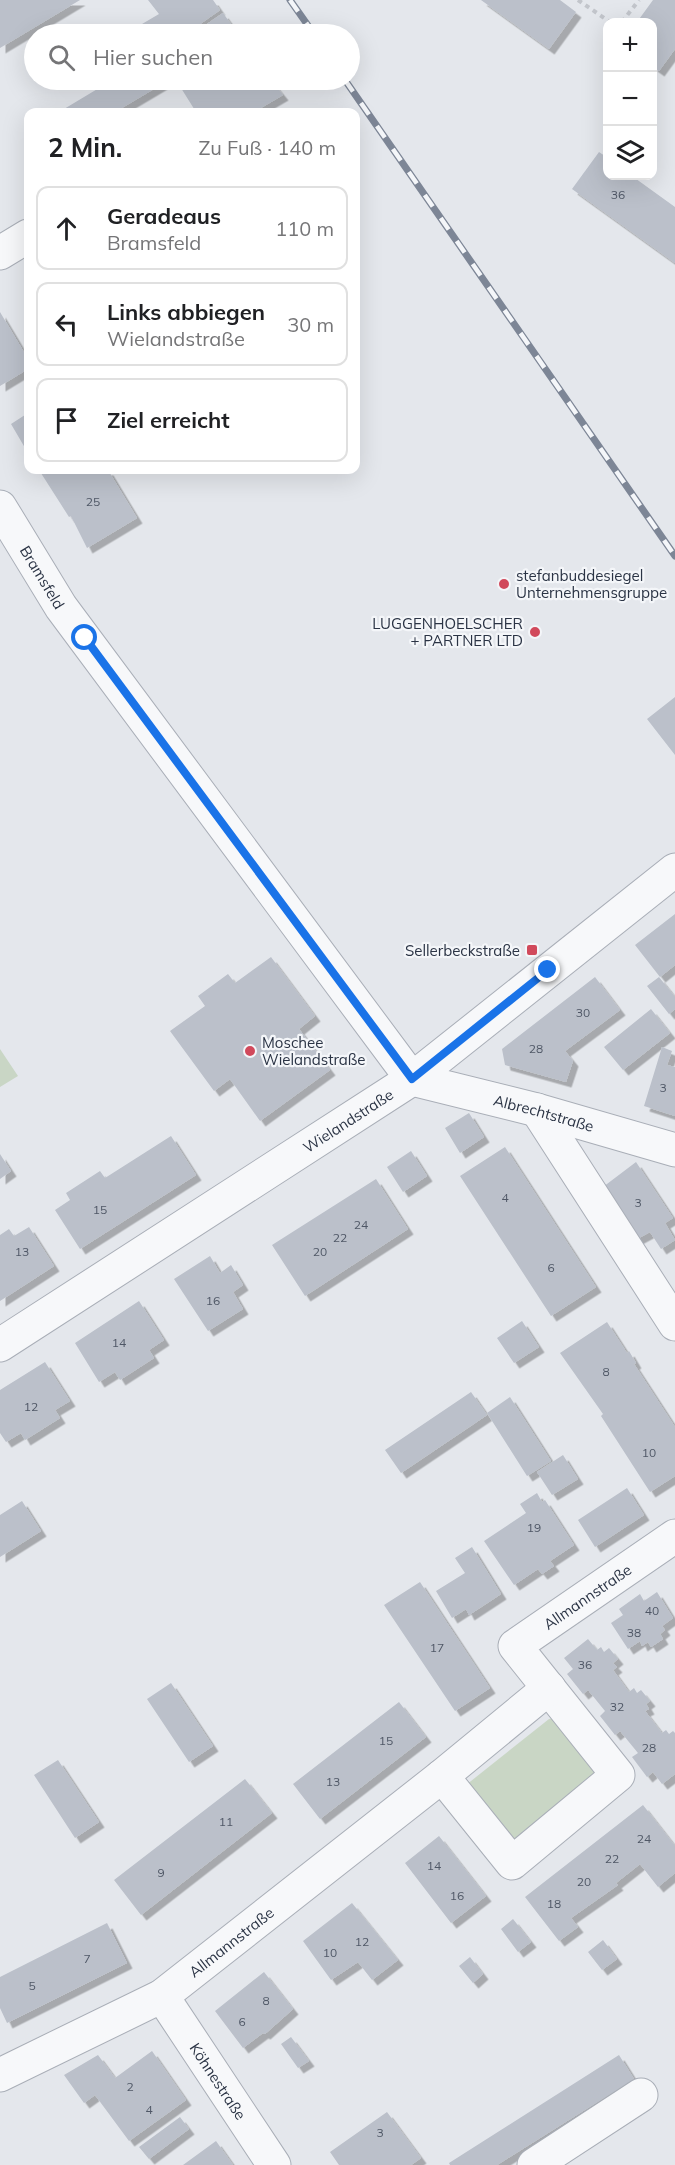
<!DOCTYPE html>
<html lang="de">
<meta charset="utf-8">
<style>
:root{--surface:#fff;--page:#f2f2f2;--text:#202124;--muted:#757577;--line:#e0e0e0}
body{margin:0;font-family:Mulish,sans-serif;background:var(--page);color:var(--text)}
.controls{position:absolute;right:18px;top:18px;display:grid;overflow:hidden;border-radius:12px;box-shadow:0 6px 24px #0002}
.controls button{width:54px;height:54px;display:grid;place-items:center;padding:0;border:0;border-bottom:2px solid var(--line);background:var(--surface);color:var(--text);font:30px sans-serif}
.stop{position:absolute;width:18px;height:18px;margin:-14px;border:4px solid #1a73e8;border-radius:50%;background:#fff}
.stop.end{background:#1a73e8;border-color:#fff;box-shadow:0 2px 6px #0008}
.list{margin:0;padding:0;list-style:none}
h2{display:flex;justify-content:space-between;align-items:center;height:78px;margin:0;padding:0 24px;font-size:26px}
h2 small{font-size:20px;font-weight:400;color:var(--muted)}
.list li{display:grid;grid-template-columns:39px 1fr auto;gap:18px;align-items:center;box-sizing:border-box;height:84px;margin:0 12px 12px;padding:0 12px;border:2px solid var(--line);border-radius:12px}
.list b{display:block;font-size:22px;white-space:nowrap}
.list p{margin:0;font-size:20px;white-space:nowrap;color:var(--muted)}
.list em{font-size:20px;font-style:normal;color:var(--muted)}
.icon{flex:none;width:33px;height:33px;fill:none;stroke:currentColor;stroke-width:2;stroke-linecap:round;stroke-linejoin:round}
.map{position:relative;flex:none;width:675px;height:2165px;overflow:hidden}
.search{position:absolute;background:var(--surface);box-shadow:0 6px 24px #0002;left:24px;top:24px;width:336px;height:66px;display:flex;align-items:center;gap:15px;box-sizing:border-box;padding:0 21px;border-radius:33px;color:var(--muted);font-size:22px}
.panel{position:absolute;background:var(--surface);box-shadow:0 6px 24px #0002;left:24px;top:108px;width:336px;height:366px;border-radius:12px}
.map>svg:first-child{display:block}
.green{fill:#c9d6c5}
.building{fill:#bbc0ca;filter:url(#shadow)}
.lines{fill:none;stroke-linecap:round;stroke-linejoin:round}
.minor-casing{stroke:#a9aeb7;stroke-width:35}
.path{stroke:#c2c5cb;stroke-width:4;stroke-dasharray:4.5 4.5;stroke-linecap:butt}
.minor{stroke:#f7f8fa;stroke-width:33}
.rail-casing{stroke:#7d8696;stroke-width:7}
.rail{stroke:#f4f6f9;stroke-width:4.5;stroke-dasharray:14;stroke-linecap:butt}
.route{stroke:#1a73e8;stroke-width:8}
.poi-dot{fill:#d1495b;stroke:#f4f6f9;stroke-width:2}
.labels{text-anchor:middle;dominant-baseline:central;stroke-width:4.5;stroke-linejoin:round;paint-order:stroke}
.number-label{font-size:12px;fill:#4f5766}
.poi-label{font-size:15px;fill:#2b3445;stroke:#f4f6f9;text-anchor:start}
.street-label{font-size:15px;fill:#2b3445;stroke:#f4f6f9}
</style>
<div class="map">
<svg width="675" height="2165" viewBox="0 0 675 2165">
<defs>
<filter id="shadow"><feDropShadow dx="5.5" dy="5.5" stdDeviation="0" flood-color="#0004"/></filter>
</defs>
<rect width="100%" height="100%" fill="#e4e7ec"/>
<path class="green" d="M0,1049L18,1076L0,1087Z
M555,1718L603,1772L514,1844L466,1785L549,1719Z"/>
<path class="building" d="M0,0H80L0,48Z
M148,0H213L220,10L186,34H125L159,14Z
M481,0H560L576,12L549,49Z
M653,0H675V49L659,71L652,66V22H637Z
M223,13L238,34H188L207,24Z
M108,80H169L115,112H59L109,82Z
M176,80H271L283,95L254,112H196Z
M599,152L608,158V176H632L675,207V263L572,189Z
M0,312L28,359V369L0,386Z
M28,413V453L11,424Z
M39,470H108L137,518L87,548L71,516L69,517Z
M675,697V755L647,719Z
M675,914V965L660,977L635,945Z
M271,957L315,1016L299,1029L330,1070L260,1121L230,1079L214,1091L170,1031L205,1006L198,996L228,974L235,983Z
M595,977L620,1010L565,1051L573,1061L566,1082L505,1065L502,1049Z
M659,977L675,997V1009L669,1014L647,986Z
M651,1009L670,1033L623,1070L604,1047Z
M662,1047L672,1051L667,1065L675,1067V1116L644,1106Z
M469,1113L484,1137L460,1153L445,1128Z
M171,1136L196,1175L80,1249L55,1210L70,1200L66,1193L100,1171L105,1178Z
M505,1147L596,1287L551,1316L460,1176Z
M411,1151L427,1176L403,1192L387,1167Z
M0,1154L11,1171L0,1179Z
M636,1162L673,1218L665,1223L675,1240L661,1249L650,1232L637,1239L603,1187Z
M376,1179L408,1229L305,1296L272,1245Z
M29,1227L54,1266L0,1301V1235L9,1229L14,1236Z
M210,1256L220,1273L231,1265L243,1285L233,1292L243,1309L208,1331L174,1279Z
M139,1301L164,1340L149,1350L154,1358L120,1380L115,1372L99,1382L75,1343Z
M522,1321L539,1347L514,1363L497,1338Z
M607,1322L627,1353L629,1351L636,1363L634,1364L675,1427V1476L650,1492L601,1416L603,1414L560,1353Z
M45,1362L70,1401L55,1410L60,1418L25,1440L21,1433L6,1442L0,1433V1390Z
M471,1392L487,1415L401,1473L385,1450Z
M510,1397L551,1461L527,1476L487,1413Z
M563,1455L578,1479L552,1495L537,1472Z
M627,1488L644,1515L595,1547L578,1520Z
M537,1493L542,1502L545,1500L574,1545L550,1561L554,1566L542,1574L538,1569L514,1585L484,1541L526,1513L520,1504Z
M22,1501L41,1531L0,1557V1515Z
M472,1547L501,1594L469,1615L466,1609L452,1618L436,1591L465,1573L455,1558Z
M420,1582L490,1688L455,1711L384,1605Z
M657,1592L673,1618L662,1626L665,1630L660,1634L663,1639L651,1647L648,1642L642,1646L640,1641L628,1649L611,1623L623,1615L619,1609L640,1594L644,1601Z
M588,1639L597,1650L601,1647L604,1652L609,1648L618,1659L613,1663L617,1667L613,1670L629,1692L634,1688L637,1693L641,1690L650,1701L646,1704L649,1709L645,1711L662,1733L666,1730L669,1734L673,1731L675,1733V1774L662,1784L653,1772L647,1777L632,1757L638,1753L620,1731L615,1735L600,1716L605,1711L588,1690L583,1694L567,1674L573,1669L564,1658Z
M171,1683L213,1746L189,1762L147,1699Z
M399,1702L426,1737L320,1819L293,1784Z
M58,1760L99,1822L75,1838L34,1775Z
M245,1779L272,1813L141,1915L114,1880Z
M643,1805L675,1846V1873L658,1887L640,1864L616,1883L618,1885L571,1918L578,1927L559,1941L525,1897Z
M439,1836L486,1896L451,1923L405,1863Z
M352,1903L398,1960L372,1980L358,1962L331,1980L303,1941Z
M513,1919L531,1942L518,1952L501,1929Z
M107,1923L127,1963L7,2023L0,2008V1977Z
M603,1940L617,1959L602,1970L588,1952Z
M470,1957L483,1974L473,1983L459,1966Z
M264,1972L293,2009L265,2034L263,2033L243,2048L215,2011Z
M291,2037L309,2061L298,2068L281,2044Z
M152,2051L186,2100L129,2141L95,2095L84,2103L64,2075L98,2055L115,2078Z
M619,2055L634,2079L497,2165H450L449,2163Z
M387,2112L421,2158L411,2165H339L330,2152Z
M180,2117L189,2129L149,2159L139,2147Z
M216,2141L233,2165H183Z"/>
<g class="lines">
<g class="minor-casing">
<g id="minor">
<path d="M0,253L28,236"/>
<path id="s1" d="M0,507L61,607L412,1079"/>
<path id="s2" d="M412,1079L537,1110L675,1150"/>
<path d="M537,1110L675,1324"/>
<path id="s3" d="M0,1345L412,1079L675,870"/>
<path id="s4" d="M442,1776L512,1863L618,1775L515,1646L675,1536"/>
<path id="s5" d="M162,1996L274,2165"/>
<path id="s6" d="M0,2075L162,1996L442,1776L549,1688"/>
<path d="M534,2165L641,2095"/>
</g>
</g>
<path class="path" d="M578,0L610,22
M622,22L639,0"/>
<use href="#minor" class="minor"/>
<g class="rail-casing">
<path id="rail" d="M290,0L314,34
M345,80L675,556"/>
</g>
<use href="#rail" class="rail"/>
</g>
<g class="lines">
<path class="route" d="M85,638L412,1079L548,970"/>
</g>
<g class="poi-dot">
<circle cx="504" cy="584" r="6"/>
<circle cx="535" cy="632" r="6"/>
<rect x="526" y="944" width="12" height="12" rx="3"/>
<circle cx="250" cy="1051" r="6"/>
</g>
<g class="labels">
<g class="number-label">
<text x="618" y="194">36</text>
<text x="93" y="501">25</text>
<text x="583" y="1012">30</text>
<text x="536" y="1048">28</text>
<text x="663" y="1087">3</text>
<text x="505" y="1197">4</text>
<text x="638" y="1202">3</text>
<text x="100" y="1209">15</text>
<text x="361" y="1224">24</text>
<text x="340" y="1237">22</text>
<text x="22" y="1251">13</text>
<text x="320" y="1251">20</text>
<text x="551" y="1267">6</text>
<text x="213" y="1300">16</text>
<text x="119" y="1342">14</text>
<text x="606" y="1371">8</text>
<text x="31" y="1406">12</text>
<text x="649" y="1452">10</text>
<text x="534" y="1527">19</text>
<text x="652" y="1610">40</text>
<text x="634" y="1632">38</text>
<text x="437" y="1647">17</text>
<text x="585" y="1664">36</text>
<text x="617" y="1706">32</text>
<text x="386" y="1740">15</text>
<text x="649" y="1747">28</text>
<text x="333" y="1781">13</text>
<text x="226" y="1821">11</text>
<text x="644" y="1838">24</text>
<text x="612" y="1858">22</text>
<text x="434" y="1865">14</text>
<text x="161" y="1872">9</text>
<text x="584" y="1881">20</text>
<text x="457" y="1895">16</text>
<text x="554" y="1903">18</text>
<text x="362" y="1941">12</text>
<text x="330" y="1952">10</text>
<text x="87" y="1958">7</text>
<text x="32" y="1985">5</text>
<text x="266" y="2000">8</text>
<text x="242" y="2021">6</text>
<text x="130" y="2086">2</text>
<text x="149" y="2109">4</text>
<text x="380" y="2132">3</text>
</g>
<g class="poi-label">
<text x="516" y="575">stefanbuddesiegel<tspan x="516" dy="17">Unternehmensgruppe</tspan></text>
<text x="523" y="623" text-anchor="end">LUGGENHOELSCHER<tspan x="523" dy="17">+ PARTNER LTD</tspan></text>
<text x="520" y="950" text-anchor="end">Sellerbeckstraße</text>
<text x="262" y="1042">Moschee<tspan x="262" dy="17">Wielandstraße</tspan></text>
</g>
<g class="street-label">
<text stroke="none"><textPath href="#s1" startOffset="82">Bramsfeld</textPath></text>
<text stroke="none"><textPath href="#s2" startOffset="136">Albrechtstraße</textPath></text>
<text stroke="none"><textPath href="#s3" startOffset="414">Wielandstraße</textPath></text>
<text stroke="none"><textPath href="#s4" startOffset="502">Allmannstraße</textPath></text>
<text stroke="none"><textPath href="#s6" startOffset="268">Allmannstraße</textPath></text>
<text stroke="none"><textPath href="#s5" startOffset="102">Köhnestraße</textPath></text>
</g>
</g>
</svg>
<div class="controls">
<button>+</button>
<button>−</button>
<button><svg class="icon" aria-label="layers" viewBox="0 0 24 24"><path d="M12 4l9 5-9 5-9-5zM3 14l9 5 9-5"/></svg></button>
</div>
<div class="stop" style="left:85px;top:638px"></div>
<div class="stop end" style="left:548px;top:970px"></div>
<div class="search"><svg class="icon" aria-label="search" viewBox="0 0 24 24"><circle cx="10" cy="10" r="6"/><path d="M15 15l6 6"/></svg>Hier suchen</div>
<section class="panel">
<h2>2 Min.<small>Zu Fuß · 140 m</small></h2>
<ul class="list">
<li><svg class="icon" aria-label="ahead" viewBox="0 0 24 24"><path d="M12 20V5M6 11l6-6 6 6"/></svg><div><b>Geradeaus</b><p>Bramsfeld</p></div><em>110 m</em></li>
<li><svg class="icon" aria-label="left" viewBox="0 0 24 24"><path d="M17 20v-9H6M10 6l-5 5 5 5"/></svg><div><b>Links abbiegen</b><p>Wielandstraße</p></div><em>30 m</em></li>
<li><svg class="icon" aria-label="arrive" viewBox="0 0 24 24"><path d="M6 21V4h12l-3 4 3 4H6"/></svg><div><b>Ziel erreicht</b></div></li>
</ul>
</section>
</div>
